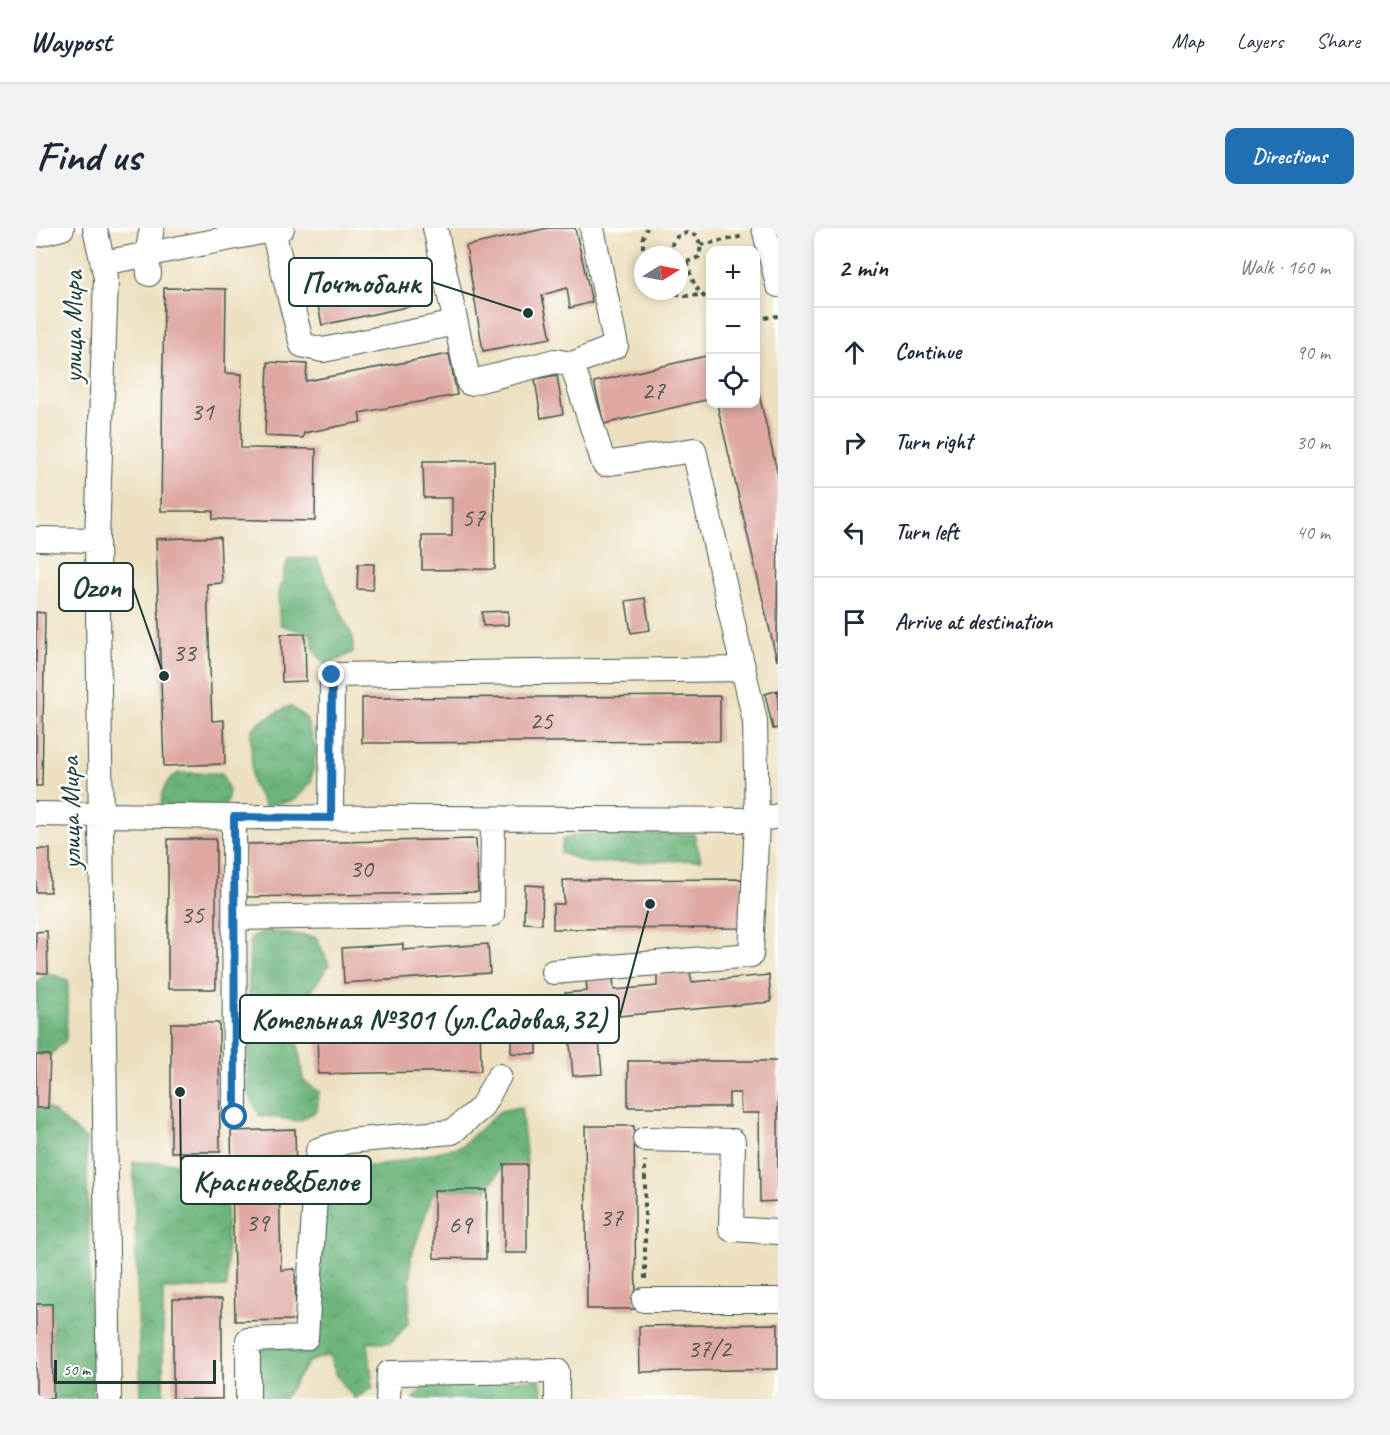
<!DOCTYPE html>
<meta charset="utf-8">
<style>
:root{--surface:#fff;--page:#f2f2f3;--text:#1f2937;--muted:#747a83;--line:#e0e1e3;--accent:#1f6fb2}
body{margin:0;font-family:Caveat,sans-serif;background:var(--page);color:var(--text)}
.controls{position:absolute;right:18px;top:18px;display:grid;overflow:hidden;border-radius:12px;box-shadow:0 3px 9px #0003}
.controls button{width:54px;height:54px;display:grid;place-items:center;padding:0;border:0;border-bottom:2px solid var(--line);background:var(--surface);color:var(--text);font:30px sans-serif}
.compass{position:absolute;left:598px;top:18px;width:54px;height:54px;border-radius:50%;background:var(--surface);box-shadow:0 3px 9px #0003;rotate:80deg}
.scale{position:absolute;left:18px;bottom:15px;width:162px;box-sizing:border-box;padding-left:6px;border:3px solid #1f3d34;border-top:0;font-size:16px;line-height:21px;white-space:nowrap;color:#1f3d34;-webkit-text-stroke:4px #fff;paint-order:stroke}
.stop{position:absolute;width:18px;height:18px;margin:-14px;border:4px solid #1f6fb2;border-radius:50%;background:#fff}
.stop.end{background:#1f6fb2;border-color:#fff;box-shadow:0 2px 6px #0008}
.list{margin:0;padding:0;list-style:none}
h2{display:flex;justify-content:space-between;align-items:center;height:78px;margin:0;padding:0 24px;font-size:26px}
h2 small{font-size:20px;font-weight:400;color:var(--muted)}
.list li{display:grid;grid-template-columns:39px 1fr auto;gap:18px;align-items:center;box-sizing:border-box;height:90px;padding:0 24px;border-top:2px solid var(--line)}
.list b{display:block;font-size:22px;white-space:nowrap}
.list em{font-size:20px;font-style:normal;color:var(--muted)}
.icon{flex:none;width:33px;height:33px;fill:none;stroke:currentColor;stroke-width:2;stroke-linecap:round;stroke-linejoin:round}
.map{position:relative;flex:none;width:742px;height:1171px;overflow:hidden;border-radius:12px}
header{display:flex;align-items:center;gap:36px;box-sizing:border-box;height:84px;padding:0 30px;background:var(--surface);border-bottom:2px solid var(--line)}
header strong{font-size:28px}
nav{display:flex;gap:33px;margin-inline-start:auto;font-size:21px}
.intro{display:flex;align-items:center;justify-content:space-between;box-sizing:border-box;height:144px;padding:0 36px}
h1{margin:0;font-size:42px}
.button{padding:15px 27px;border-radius:12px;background:var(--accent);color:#fff;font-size:21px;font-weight:700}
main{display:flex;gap:36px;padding:0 36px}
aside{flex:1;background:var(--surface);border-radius:12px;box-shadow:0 3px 9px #0003}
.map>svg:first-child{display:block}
.forest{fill:url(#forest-crowns);stroke:#467857;stroke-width:1.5}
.building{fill:#dea7a1}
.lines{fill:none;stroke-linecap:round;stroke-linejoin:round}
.minor-casing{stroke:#3e5549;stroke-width:26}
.path{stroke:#3e5549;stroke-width:4;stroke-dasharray:4.5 4.5;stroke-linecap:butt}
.minor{stroke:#fff;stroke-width:24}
.route{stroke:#1f6fb2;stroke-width:8}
.labels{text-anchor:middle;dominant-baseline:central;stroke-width:5;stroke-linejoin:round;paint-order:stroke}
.number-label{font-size:26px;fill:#4f584f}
.street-label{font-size:28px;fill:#1f3d34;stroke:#fff}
.leader{fill:none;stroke:#1f3d34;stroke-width:2}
.callout-dot{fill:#1f3d34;stroke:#fff;stroke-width:2}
.callout{fill:#fff;stroke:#1f3d34;stroke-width:2}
.callout-label{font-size:30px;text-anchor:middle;font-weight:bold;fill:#1f3d34}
</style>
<header>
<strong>Waypost</strong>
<nav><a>Map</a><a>Layers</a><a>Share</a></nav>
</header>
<div class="intro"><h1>Find us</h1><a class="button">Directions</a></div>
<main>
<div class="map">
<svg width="742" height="1171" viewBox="0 0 742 1171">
<defs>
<pattern id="forest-crowns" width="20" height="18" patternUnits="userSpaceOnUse" patternTransform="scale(1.5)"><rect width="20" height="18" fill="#6cb47a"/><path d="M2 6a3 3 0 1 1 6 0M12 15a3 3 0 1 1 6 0" fill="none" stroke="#589465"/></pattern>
</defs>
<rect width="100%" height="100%" fill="#fff"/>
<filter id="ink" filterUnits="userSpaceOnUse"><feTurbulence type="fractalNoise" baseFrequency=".0167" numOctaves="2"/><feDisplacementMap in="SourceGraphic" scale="12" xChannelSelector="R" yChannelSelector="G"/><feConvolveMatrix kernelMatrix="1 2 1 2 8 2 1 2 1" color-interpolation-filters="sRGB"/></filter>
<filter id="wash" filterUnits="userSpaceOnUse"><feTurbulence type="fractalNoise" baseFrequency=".008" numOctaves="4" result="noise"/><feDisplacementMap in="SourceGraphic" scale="24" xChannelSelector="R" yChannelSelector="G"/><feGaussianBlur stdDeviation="1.35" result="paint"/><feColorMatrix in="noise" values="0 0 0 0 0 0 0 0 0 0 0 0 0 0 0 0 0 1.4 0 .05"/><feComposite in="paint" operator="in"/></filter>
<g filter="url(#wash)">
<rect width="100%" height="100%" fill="#ece0c0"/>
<path class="forest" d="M280,330L317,410V424L290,438L278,422L275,406L244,397L242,370L252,331Z
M254,478L270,490L280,522L275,554L259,572L229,578L216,555L215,503L224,493Z
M143,545H186L193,563L189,582H125C125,564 127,554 143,545Z
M546,606H658L665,632L552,635L525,625L527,611Z
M230,703L280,709L293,737L273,766L262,815L267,852L283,864L281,883L262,893L223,887L211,861L214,710Z
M12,745L32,752L30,812L14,827H0V754Z
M485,879L491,936H468L451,962H398L375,1029L373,1094L355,1115H332L337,1159L319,1171L301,1148L293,1127L272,1134L248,1171H220L221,1121L280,1116L288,955L314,941L352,936L426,918L464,883Z
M0,880H12L50,911L57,1171H17L16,1076H0Z
M97,934L190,936L191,1059L127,1061V1171H105Z
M504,1151L508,1171H378L390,1156Z"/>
<g id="blocks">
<path class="building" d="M512,0H539L556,74L534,80L531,60L506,67L515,110L447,123L430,18Z
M375,31L385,76L286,97L277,52Z
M128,60L190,61L189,145L206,146L205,220L280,221L279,293L177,291V283H125Z
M413,126L421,167L323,185L325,194L268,205L267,210L229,208L232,134L271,136L270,153Z
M674,127V171L568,196L558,154Z
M521,147L527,186L505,190L499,151Z
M720,154L742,247L741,433L681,176H720Z
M387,233H458L459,341L386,342V308H416V270H388Z
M184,309L186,355L171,356L176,493L188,492L189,536L128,538L120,311Z
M322,336H338L337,362L321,361Z
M609,370L614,402L595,405L590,373Z
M472,383V397L447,398L446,384Z
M0,384L9,385L6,558H0Z
M245,406H269L270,453L246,454Z
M742,462V500L737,501L729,466Z
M684,468V513L326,515V470Z
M132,611H180V761H132Z
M440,611L442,664L210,669L209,616Z
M0,621H14V664H0Z
M706,651V700L517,701V676H528L527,652Z
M489,657L507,658L506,696L488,695Z
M11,703L12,745H0V704Z
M367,716V722L452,716L454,745L308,755L306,720Z
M654,744L656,754L733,747L735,774L561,790L566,846L537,848L529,765L551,763L550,752L577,749L578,762L621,758V747Z
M475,784H501V826L475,825Z
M444,786L445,843L282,846L281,790Z
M135,795H183L184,924H135Z
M0,827H14L12,880H0Z
M592,833H742V973L724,974L723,885H705L704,865H693V879H592Z
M549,898H598L600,1081H551Z
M259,901L260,945L243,946L245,1042L259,1041L260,1092L199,1093L195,903Z
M468,936H491V1025H468Z
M398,962H451L450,1031L398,1030Z
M137,1071H186V1171H137Z
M0,1076H16L17,1171H0Z
M742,1096V1141L604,1144L603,1098Z"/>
</g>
</g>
<g filter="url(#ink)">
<use href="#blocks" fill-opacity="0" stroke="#3e5549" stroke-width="1.5"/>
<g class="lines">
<g class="minor-casing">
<path id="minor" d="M59,0L70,50L61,312L73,1171
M399,0L433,155L519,133L536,136L568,236L658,222L719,493L721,592L715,727L517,744
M728,0L742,57
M237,3L266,117L287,122L420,95
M0,7L26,0
M67,35L246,0
M113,46L111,26L116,0
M536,136L580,118L556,0
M0,311L61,312
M0,586L198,589L721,592L742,588
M198,589L199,889
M295,590L296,447L707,441
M199,690L456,686L457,591
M609,911L697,913L695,1001L742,1004
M608,1072H742
M212,1171V1112L270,1110L282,922L312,913L416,904L445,880L463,848
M352,1171L353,1145L521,1143V1171"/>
</g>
<path class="path" d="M665,17L708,8
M638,27L636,16L641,9L650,5L660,7L665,17L663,29L651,34L643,32
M607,29V9L611,0
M651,34C655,51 660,64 674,73
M631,63L649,68L665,67
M720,91L742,88
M609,1051V933"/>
<use href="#minor" class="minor"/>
</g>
</g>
<g class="lines" filter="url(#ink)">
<path class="route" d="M199,889L198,589L295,590L296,447"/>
</g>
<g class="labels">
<g class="number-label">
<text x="617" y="162">27</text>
<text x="166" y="183">31</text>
<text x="437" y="289">57</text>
<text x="148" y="424">33</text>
<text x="505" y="492">25</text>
<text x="325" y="640">30</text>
<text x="156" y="686">35</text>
<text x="575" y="989">37</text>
<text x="221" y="994">39</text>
<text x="424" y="996">69</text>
<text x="673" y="1120">37/2</text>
</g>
<g class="street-label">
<text transform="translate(36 99) rotate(-90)">улица Мира</text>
<text transform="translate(34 585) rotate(-91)">улица Мира</text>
</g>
</g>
<path class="leader" d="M492 85L396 54M128 448L97 359M614 676L583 791M144 864L145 952"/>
<g class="callout-dot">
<circle cx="492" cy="85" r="6"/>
<circle cx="128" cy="448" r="6"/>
<circle cx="614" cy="676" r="6"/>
<circle cx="144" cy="864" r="6"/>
</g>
<g class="callout">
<rect x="253" y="30" width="143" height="48" rx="6"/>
<rect x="23" y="335" width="74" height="48" rx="6"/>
<rect x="204" y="767" width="379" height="48" rx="6"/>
<rect x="145" y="928" width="190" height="48" rx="6"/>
</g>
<g class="callout-label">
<text x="325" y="65">Почтобанк</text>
<text x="60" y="369">Ozon</text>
<text x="393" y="801">Котельная №301 (ул.Садовая,32)</text>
<text x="240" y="963">Красное&amp;Белое</text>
</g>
</svg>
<div class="controls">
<button>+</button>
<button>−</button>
<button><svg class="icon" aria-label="locate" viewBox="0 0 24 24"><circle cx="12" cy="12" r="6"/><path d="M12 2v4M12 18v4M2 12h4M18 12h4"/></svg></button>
</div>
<svg class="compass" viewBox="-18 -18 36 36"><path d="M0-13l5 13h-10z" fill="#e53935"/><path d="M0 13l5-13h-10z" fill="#747a83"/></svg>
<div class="scale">50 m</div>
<div class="stop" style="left:199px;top:889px"></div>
<div class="stop end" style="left:296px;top:447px"></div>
</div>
<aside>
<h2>2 min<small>Walk · 160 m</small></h2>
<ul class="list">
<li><svg class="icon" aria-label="ahead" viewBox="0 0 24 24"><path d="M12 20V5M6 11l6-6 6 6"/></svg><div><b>Continue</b></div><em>90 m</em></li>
<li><svg class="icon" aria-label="right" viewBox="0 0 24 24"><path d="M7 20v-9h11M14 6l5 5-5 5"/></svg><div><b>Turn right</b></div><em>30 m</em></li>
<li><svg class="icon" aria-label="left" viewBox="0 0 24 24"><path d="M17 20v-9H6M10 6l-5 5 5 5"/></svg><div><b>Turn left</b></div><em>40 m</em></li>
<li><svg class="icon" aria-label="arrive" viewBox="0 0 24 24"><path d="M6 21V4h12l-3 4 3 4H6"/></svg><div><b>Arrive at destination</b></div></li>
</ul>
</aside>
</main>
